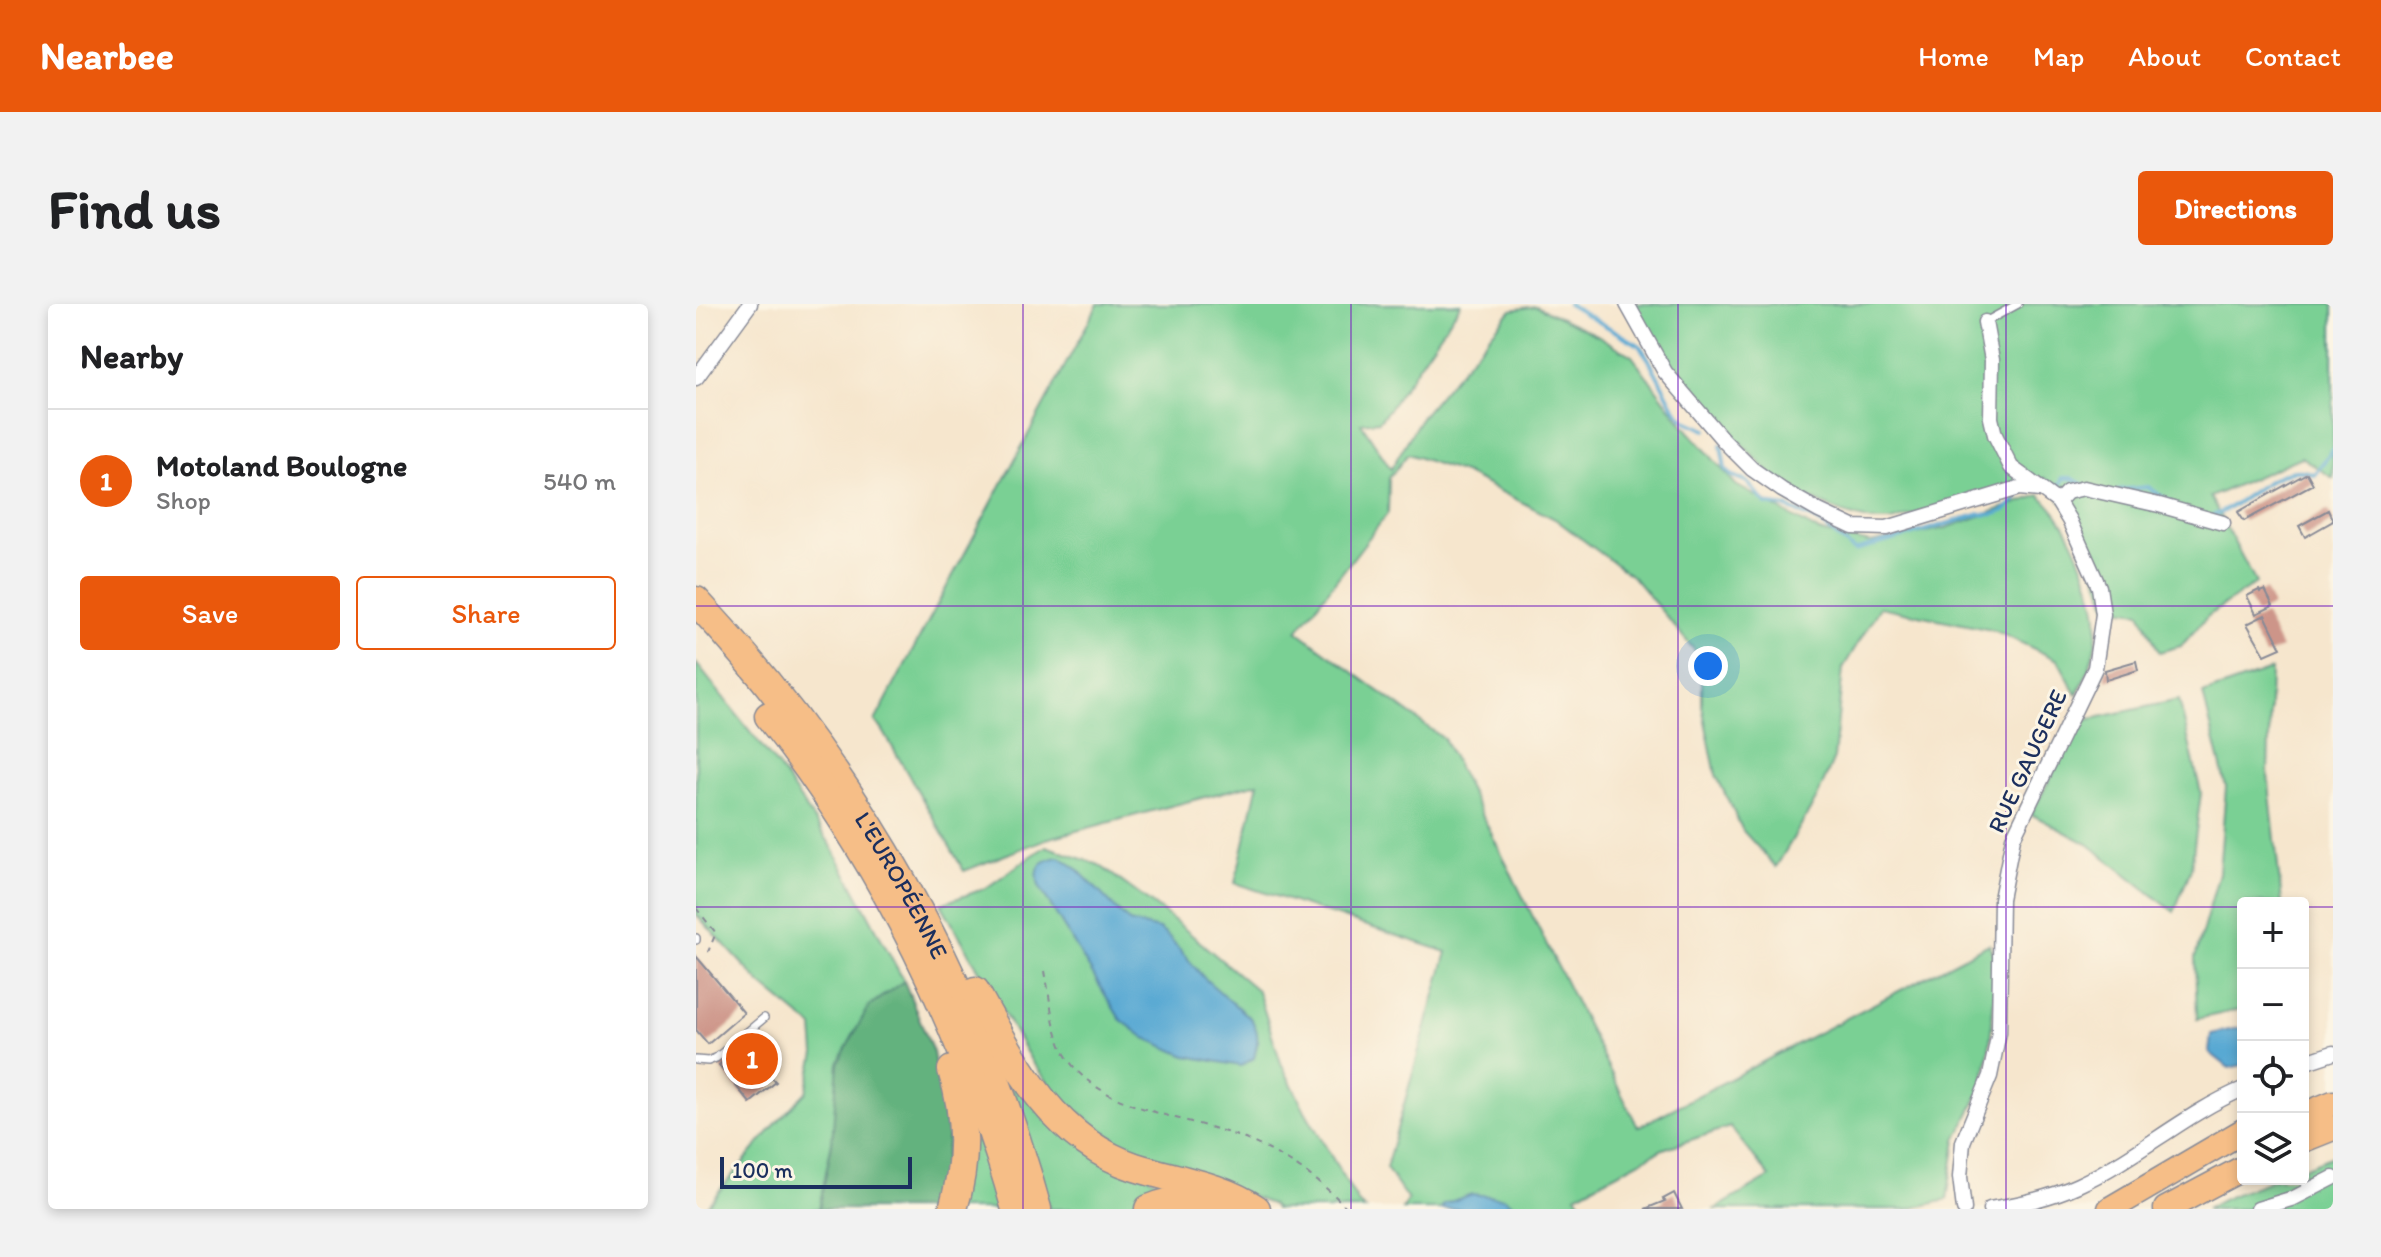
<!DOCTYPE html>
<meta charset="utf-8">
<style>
:root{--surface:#fff;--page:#f2f2f2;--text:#202124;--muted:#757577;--line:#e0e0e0;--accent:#ea580c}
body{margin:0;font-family:Itim,sans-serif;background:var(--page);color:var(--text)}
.controls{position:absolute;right:24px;bottom:24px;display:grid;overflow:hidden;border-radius:8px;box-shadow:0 4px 12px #0003}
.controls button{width:72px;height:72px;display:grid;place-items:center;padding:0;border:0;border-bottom:2px solid var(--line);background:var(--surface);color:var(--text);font:40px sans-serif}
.scale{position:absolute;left:24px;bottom:20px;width:192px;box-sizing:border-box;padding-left:8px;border:4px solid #1b2f5e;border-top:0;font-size:22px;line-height:28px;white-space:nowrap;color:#1b2f5e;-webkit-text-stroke:6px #fcf5e5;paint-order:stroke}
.you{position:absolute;left:1012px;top:362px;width:28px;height:28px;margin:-20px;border:6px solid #fff;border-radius:50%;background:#1a73e8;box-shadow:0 0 0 12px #1a73e833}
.badge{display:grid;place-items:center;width:52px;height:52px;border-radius:50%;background:var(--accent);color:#fff;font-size:26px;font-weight:700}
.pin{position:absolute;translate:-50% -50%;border:4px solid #fff;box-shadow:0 2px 8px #0006}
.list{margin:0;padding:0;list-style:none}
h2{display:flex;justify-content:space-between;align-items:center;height:104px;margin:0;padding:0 32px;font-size:34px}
h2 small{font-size:26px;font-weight:400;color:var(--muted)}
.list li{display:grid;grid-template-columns:52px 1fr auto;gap:24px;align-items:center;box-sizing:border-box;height:144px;padding:0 32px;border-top:2px solid var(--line)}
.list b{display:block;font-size:30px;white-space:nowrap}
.list p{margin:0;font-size:26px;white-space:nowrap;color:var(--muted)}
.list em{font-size:26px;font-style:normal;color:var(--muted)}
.actions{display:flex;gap:16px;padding:24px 32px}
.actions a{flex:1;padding:18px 0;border:2px solid var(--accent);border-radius:8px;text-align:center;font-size:28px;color:var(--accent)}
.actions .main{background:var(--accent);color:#fff}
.icon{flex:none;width:44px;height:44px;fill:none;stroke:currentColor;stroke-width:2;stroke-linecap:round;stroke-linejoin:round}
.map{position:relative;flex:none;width:1637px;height:905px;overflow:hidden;border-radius:8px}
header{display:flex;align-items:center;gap:48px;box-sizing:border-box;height:112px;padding:0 40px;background:var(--accent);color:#fff}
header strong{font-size:38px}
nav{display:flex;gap:44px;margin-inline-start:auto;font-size:28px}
.intro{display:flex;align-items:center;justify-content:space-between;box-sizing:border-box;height:192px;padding:0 48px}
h1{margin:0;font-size:56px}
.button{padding:20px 36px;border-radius:8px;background:var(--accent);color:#fff;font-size:28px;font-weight:700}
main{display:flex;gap:48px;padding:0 48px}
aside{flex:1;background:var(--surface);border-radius:8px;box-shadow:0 4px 12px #0003}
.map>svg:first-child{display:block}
.green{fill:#7ad094;stroke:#4a8079;stroke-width:2}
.forest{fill:#63b27e;stroke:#3f706e;stroke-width:2}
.water{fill:#59a9d3;stroke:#3a6c98;stroke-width:2}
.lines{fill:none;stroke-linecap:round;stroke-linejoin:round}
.stream{stroke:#59a9d3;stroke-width:4}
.building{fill:#cd9589}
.service-casing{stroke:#888a96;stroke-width:10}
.minor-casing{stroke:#888a96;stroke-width:17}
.trunk-casing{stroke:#888a96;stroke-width:27}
.motorway-casing{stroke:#888a96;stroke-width:31}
.path{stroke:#888a96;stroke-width:2;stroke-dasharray:6 6;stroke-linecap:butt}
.service{stroke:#fff;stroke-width:7}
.minor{stroke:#fff;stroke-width:14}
.trunk{stroke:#f6be87;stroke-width:24}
.motorway{stroke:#f6be87;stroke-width:28}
.grid{fill:none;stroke:#7b2cbf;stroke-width:2;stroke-opacity:0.55}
.labels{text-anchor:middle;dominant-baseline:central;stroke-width:6;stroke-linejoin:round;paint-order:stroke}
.street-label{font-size:24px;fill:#1b2f5e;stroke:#fcf5e5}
</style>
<header>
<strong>Nearbee</strong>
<nav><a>Home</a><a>Map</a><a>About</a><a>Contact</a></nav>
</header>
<div class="intro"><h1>Find us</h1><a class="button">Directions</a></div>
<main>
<aside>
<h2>Nearby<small></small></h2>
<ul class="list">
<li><span class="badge">1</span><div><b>Motoland Boulogne</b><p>Shop</p></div><em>540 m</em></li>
</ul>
<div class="actions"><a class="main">Save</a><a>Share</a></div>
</aside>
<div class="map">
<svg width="1637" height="905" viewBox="0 0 1637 905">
<rect width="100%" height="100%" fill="#fcf5e5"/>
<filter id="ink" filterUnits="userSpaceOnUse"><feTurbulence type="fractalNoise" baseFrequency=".0125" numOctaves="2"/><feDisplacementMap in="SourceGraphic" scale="16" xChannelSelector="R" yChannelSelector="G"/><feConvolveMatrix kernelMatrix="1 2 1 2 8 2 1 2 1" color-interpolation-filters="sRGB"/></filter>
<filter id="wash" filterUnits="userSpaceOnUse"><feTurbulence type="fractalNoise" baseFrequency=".006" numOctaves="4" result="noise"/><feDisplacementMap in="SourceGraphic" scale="32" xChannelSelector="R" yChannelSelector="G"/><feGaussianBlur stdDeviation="1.8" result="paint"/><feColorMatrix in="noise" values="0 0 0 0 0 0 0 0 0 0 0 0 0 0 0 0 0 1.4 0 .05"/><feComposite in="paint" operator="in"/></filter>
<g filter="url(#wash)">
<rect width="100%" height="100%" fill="#f6e6cd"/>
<path class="green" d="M402,0H765L694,104L683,117L665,119L695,165L726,112L815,6L840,2L901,31L936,52L989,123L1040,181L1124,228L1174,239L1250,224L1344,191C1351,199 1359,206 1364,215C1379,236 1399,288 1401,314C1403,339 1393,369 1381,391L1362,356L1300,327L1184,303L1147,364L1138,454L1121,494L1080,563L1047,527L1020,471L1006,402V355L938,274L859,215L770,170L712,150L693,174L692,209L601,327L748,435L942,823L1293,640L1301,659L1294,739L1287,782L1260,836L1251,896L1212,905H1019L1074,873L1034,823L967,845L880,891L889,905H707L712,896L690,864L751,648L539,579L562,479L350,535L268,567L186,425L179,417Z
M931,0H1637V174L1605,153L1514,193L1560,279L1512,312L1485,342L1463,348L1444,308L1412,304L1383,222L1349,174L1195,217H1175L1147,209L1101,189L1074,169L995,89L953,40Z
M0,359L84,465L136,543L208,677L173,702L136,839L123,905H8L82,817L110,788L119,750L117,723L65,680L0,610Z
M1575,366L1572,471L1586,599H1547V705L1501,715L1499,654L1523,569L1530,483L1507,390Z
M1483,396L1505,489L1495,565L1478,608L1392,540L1335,510L1385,417Z
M350,542L403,561L478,616L562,687L585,759L609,807L663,900L669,905H579L577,901L431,844L366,796L336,758L245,600L290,584Z
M309,762L347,811L472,884L483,905H353Z
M252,833L284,838L302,905H259L245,885Z
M1637,852V905H1510L1532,893L1579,875H1607V864Z"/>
<path class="forest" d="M208,677L237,748L252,833L245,885L259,905H123L136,839L142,759L173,702Z"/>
<path class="water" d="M364,553L380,564L433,618L463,625L474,634L508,674L555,715C564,728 562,739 558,754L545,762L490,752L449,734L424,715L343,582C338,563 345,555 364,553Z
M1547,723V761L1533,764L1513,748L1515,730Z
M776,890L809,894L822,905H745L748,900Z"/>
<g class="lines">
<path class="stream" d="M872,0L943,41L952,54L979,105L990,117L1010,126
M1025,141L1029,165L1035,171L1051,178L1070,200L1090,203L1122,217L1159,247L1284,210C1305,213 1313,205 1324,189
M1353,184L1361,186L1367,174H1375L1386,180
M1422,186L1452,183L1472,197
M1518,211C1547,203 1586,152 1618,171L1637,145"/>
</g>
<g id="blocks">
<path class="building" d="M1611,169L1617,180L1548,217L1542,208Z
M1632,206L1637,217L1609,233L1603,222Z
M1563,286L1564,288L1569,286L1577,302L1560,310L1551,292Z
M1569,311L1585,344L1569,351L1551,320Z
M1440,357L1442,366L1410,376L1409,366Z
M0,652L48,709L12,740L0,726Z
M59,731L76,768L73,771L80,778L54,799L23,761Z
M978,889L986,905H949L969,897L967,895Z"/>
</g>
</g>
<g filter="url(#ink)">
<use href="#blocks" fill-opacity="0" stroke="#888a96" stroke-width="2"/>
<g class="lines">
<g class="service-casing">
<path id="service" d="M1289,18L1322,0
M0,634V636
M0,756L12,757L20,754L68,714
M1607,873L1612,888"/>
</g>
<g class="minor-casing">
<path id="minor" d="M931,0L969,68L1028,137L1056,165L1086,186L1123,207L1157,223L1191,224L1323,184L1344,186
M0,74L54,0
M1362,198L1371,188L1388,184L1463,201L1527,219
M1607,759L1637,749
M1268,905L1264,873L1267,838L1294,772L1303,728L1305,595L1317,534L1399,364L1407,310L1403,283L1373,216L1362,198L1315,163L1299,131L1295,114L1296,56L1289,18
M1294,905C1324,900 1354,894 1382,881C1440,855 1488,810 1547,785
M1562,905L1598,894L1637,874"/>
</g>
<g class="trunk-casing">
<path id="trunk" d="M1607,811L1637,799
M1607,836L1637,824
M1414,905L1547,827
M1470,905L1547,864"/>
</g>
<g class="motorway-casing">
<g id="motorway">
<path id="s1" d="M0,297C161,469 279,677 341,905"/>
<path d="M73,412C187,557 270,727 320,905"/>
<path d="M279,687C318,758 357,836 439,863C480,876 524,881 560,905"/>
<path d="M256,766C271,813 271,858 257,905"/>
<path d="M453,905C477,895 502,894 527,902"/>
</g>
</g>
<path class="path" d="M0,604L20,629L12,648
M349,667C354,694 356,725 369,750C400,806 487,811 541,832C582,847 622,873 652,905"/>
<use href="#service" class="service"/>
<use href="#minor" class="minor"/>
<use href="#trunk" class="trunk"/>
<use href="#motorway" class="motorway"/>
</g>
</g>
<path class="grid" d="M327,0V905M655,0V905M982,0V905M1310,0V905M0,302H1637M0,603H1547M1607,603H1637"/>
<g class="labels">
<g class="street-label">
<text transform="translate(1331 457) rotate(-65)">RUE GAUGERE</text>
<text stroke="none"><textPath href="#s1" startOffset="352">L'EUROPÉENNE</textPath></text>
</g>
</g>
</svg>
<div class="controls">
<button>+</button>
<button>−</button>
<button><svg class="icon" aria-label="locate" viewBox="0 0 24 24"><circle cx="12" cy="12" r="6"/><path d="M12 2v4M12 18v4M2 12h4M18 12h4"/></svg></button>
<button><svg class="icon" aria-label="layers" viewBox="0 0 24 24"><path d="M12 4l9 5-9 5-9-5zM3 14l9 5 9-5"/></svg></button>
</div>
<div class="scale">100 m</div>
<div class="you"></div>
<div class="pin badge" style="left:56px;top:755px">1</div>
</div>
</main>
